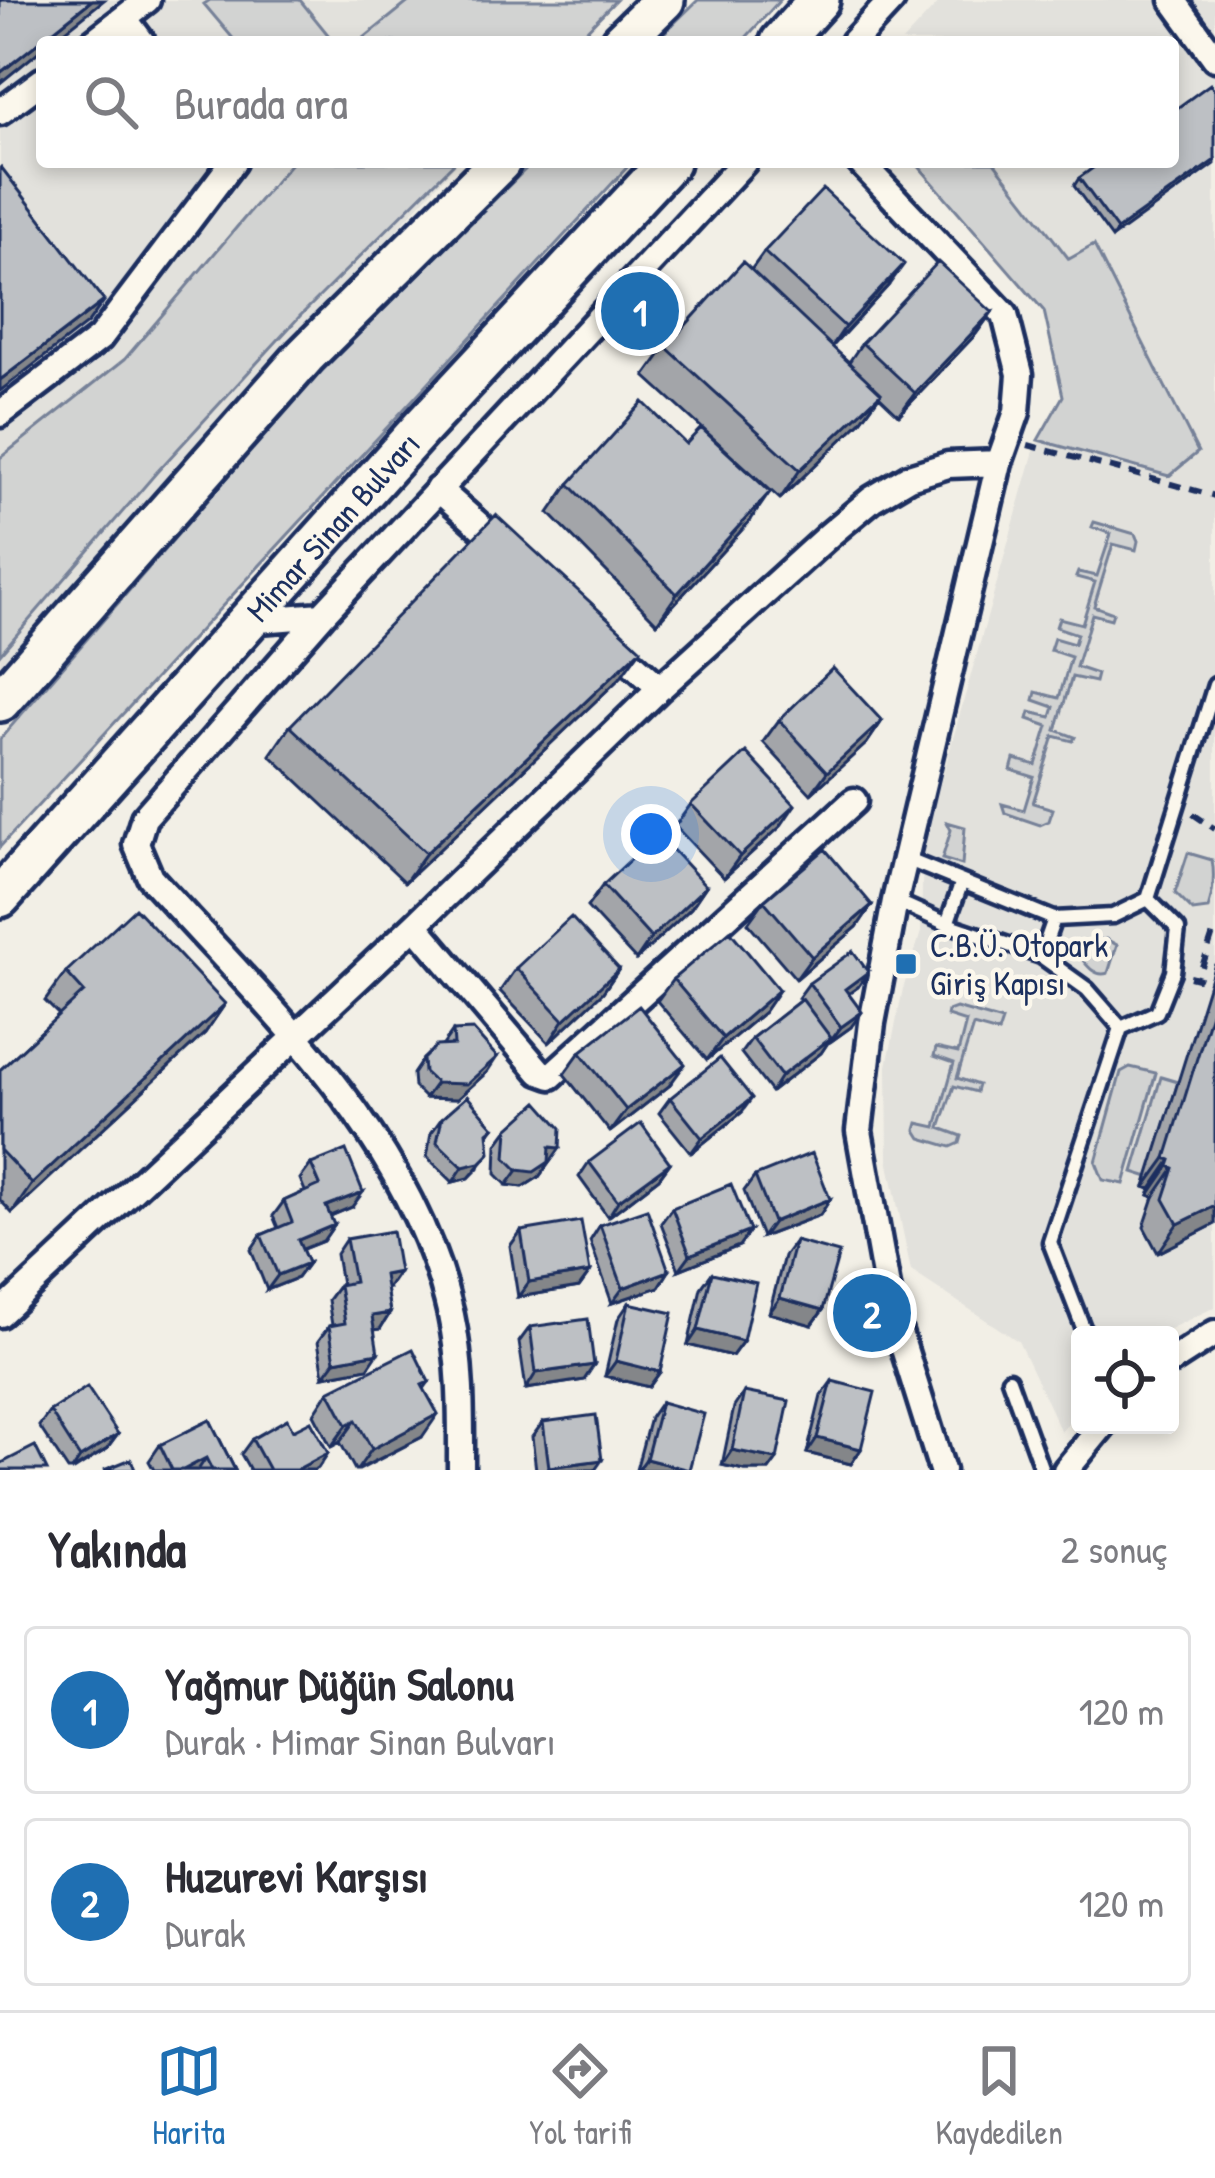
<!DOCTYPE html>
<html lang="tr">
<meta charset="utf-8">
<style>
:root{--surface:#fff;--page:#f7f7f7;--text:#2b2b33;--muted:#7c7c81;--line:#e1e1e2;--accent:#1f6fb2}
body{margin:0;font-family:"Patrick Hand",sans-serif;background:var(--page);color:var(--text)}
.controls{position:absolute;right:36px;bottom:36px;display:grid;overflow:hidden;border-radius:12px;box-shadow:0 6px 18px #0003}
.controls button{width:108px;height:108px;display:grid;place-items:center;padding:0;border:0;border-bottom:3px solid var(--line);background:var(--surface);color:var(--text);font:60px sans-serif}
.you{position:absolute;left:651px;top:834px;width:42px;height:42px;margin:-30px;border:9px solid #fff;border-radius:50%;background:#1a73e8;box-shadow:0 0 0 18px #1a73e833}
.badge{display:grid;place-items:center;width:78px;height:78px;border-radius:50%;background:var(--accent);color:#fff;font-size:39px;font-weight:700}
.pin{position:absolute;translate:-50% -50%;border:6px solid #fff;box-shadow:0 3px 12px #0006}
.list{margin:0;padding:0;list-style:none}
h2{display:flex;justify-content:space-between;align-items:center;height:156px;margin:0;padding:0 48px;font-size:51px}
h2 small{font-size:39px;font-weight:400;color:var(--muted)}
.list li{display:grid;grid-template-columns:78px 1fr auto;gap:36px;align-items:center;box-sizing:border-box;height:168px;margin:0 24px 24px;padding:0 24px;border:3px solid var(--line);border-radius:12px}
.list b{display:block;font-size:45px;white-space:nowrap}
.list p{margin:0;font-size:39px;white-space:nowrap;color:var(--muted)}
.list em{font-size:39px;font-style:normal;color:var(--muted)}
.icon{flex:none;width:66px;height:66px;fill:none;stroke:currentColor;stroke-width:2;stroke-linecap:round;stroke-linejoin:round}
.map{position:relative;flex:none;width:1215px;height:1470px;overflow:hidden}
.search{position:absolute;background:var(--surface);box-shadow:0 6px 18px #0003;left:36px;right:36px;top:36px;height:132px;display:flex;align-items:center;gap:30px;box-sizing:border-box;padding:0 42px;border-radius:12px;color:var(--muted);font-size:45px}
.sheet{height:540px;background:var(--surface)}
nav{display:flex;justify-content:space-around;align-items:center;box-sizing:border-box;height:168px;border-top:3px solid var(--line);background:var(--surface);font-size:33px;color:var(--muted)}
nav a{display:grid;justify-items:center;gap:6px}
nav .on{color:var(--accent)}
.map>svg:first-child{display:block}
.built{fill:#e2e1dc}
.green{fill:#d2d3d2;stroke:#768198;stroke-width:3}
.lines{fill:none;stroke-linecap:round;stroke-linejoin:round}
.service-casing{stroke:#1b2f5e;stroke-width:21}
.minor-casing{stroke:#1b2f5e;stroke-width:33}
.trunk-casing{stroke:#1b2f5e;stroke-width:48}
.path{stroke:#1b2f5e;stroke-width:6;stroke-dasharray:12 9;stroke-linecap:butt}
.service{stroke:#fbf7ec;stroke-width:12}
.minor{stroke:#fbf7ec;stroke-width:24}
.trunk{stroke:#fbf7ec;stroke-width:39}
.wall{fill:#a3a5a9;stroke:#1b2f5e;stroke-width:3}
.shaded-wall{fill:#848689;stroke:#1b2f5e;stroke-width:3}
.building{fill:#bdc0c4;stroke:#1b2f5e;stroke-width:3}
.poi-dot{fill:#1f6fb2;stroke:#fbf7ec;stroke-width:4.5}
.labels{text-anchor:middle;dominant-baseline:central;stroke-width:9;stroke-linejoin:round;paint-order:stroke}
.street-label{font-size:33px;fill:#1b2f5e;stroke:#fbf7ec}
.poi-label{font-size:33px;fill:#1b2f5e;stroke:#fbf7ec;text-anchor:start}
</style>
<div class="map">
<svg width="1215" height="1470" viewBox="0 0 1215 1470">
<rect width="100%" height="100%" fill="#f2efe6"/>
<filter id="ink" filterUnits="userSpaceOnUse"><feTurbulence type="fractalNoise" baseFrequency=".00833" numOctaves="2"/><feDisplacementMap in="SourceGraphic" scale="24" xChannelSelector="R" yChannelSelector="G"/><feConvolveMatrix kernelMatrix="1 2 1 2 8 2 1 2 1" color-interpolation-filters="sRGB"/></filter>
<g filter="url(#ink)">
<path class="built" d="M0,0H605L567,42H42V162H458L0,667Z
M941,0H1215V1307L1157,1335H1080V1409L1061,1432L1018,1341L911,1271L888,1159L887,1066L903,989L921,932L923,845L1034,451L1063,395L1044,311L915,162H1173V42H902Z"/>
<path class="green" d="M210,0H300L334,42H236L204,4Z
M411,0H616L575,42H359Z
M698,0H780L742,42H655Z
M292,162H455L300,316L156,473L0,654V458L125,359Z
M533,162H632L0,847V739L319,372Z
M915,162H994L1069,259L1094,245L1198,452L1169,476L1038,440L1063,396L1044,311Z
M1094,522L1135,534L1138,541L1136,550L1113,544L1094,606L1113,613L1111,619L1092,614L1076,667L1097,674L1095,682L1072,677L1056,730L1075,737L1073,741L1054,736L1033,803L1053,809L1049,821L1040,825L1005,813L1002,804L1024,810L1034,777L1011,770L1014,759L1036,765L1048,726L1028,719L1030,712L1051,717L1054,707L1034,700L1036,692L1059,698L1071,657L1050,650L1054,638L1074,644L1077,634L1056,627L1059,618L1082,624L1095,582L1076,577L1078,572L1097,576L1111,534L1092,527Z
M947,822L965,827L962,865L942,859L951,830Z
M1188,853L1212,860C1215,876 1213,893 1208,909L1193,911L1175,893Z
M1106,939L1117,945L1108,973C1093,978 1085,962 1077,953L1080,942Z
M956,1008L1002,1021L998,1033L973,1026L957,1078L978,1085L976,1092L954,1086L940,1128L962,1136L960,1143L951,1147L921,1138L916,1130L918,1123L936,1127L954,1063L934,1056L936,1048L958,1053L966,1022L947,1016L948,1011Z
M1130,1067L1156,1073L1124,1184L1103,1180L1096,1162L1121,1072Z
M1161,1077L1178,1082L1149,1177L1133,1172Z"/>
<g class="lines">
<g class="service-casing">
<path id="service" d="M1148,899L1215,685
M896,901L947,924L1041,956L1087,989L1121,1028L1157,1012L1173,972L1178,929L1148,899L1113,916L1054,919L906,859
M947,924L961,884
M1041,956L1054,919
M1086,1335L1050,1242L1121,1028
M1009,1379L1042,1470"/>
</g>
<g class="minor-casing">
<path id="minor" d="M1173,0L1215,58
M124,18L142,42
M93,42L147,0
M853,42L892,0
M0,112L42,81
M860,162L1005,315L1020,374L1017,412L999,463L895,901L872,1023L859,1131L890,1304L942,1470
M0,414L100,338L233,162
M438,489L507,550
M247,621L322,615
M608,642L660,688
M415,925L540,1072L551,1076L854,801
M0,1314L415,925L660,688L829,535L872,499L909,477L948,465L999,463
M1170,1362L1215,1333
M461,1470C461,1419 462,1366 451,1315C411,1136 268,1008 150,877L136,844L144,818L322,615L744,162
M1066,1470L1103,1425"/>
</g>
<g class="trunk-casing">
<g id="trunk">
<path d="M621,42L664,0"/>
<path d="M781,42L819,0"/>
<path d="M0,701L305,356L500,162"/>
<path id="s1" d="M0,897L423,426L669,162"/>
</g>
</g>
<path class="path" d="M1028,445L1215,496
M1193,814L1215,829
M1190,977L1198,979L1215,928"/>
<use href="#service" class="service"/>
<use href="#minor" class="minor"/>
<use href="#trunk" class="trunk"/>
</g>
<path class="wall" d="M1215,91L1112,238L1074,186L1079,178Z
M764,252L888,286L832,347L849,362L862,343L992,312L976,334L899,415L879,396L861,421L780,499L645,376L666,347L751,270Z
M569,484L750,521L657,623L549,513Z
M620,678L405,882L270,755L290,726Z
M779,720L882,721L867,743L811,794L763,742Z
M691,804L780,827L724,878L675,826Z
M603,885L706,886L691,908L636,960L587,907Z
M764,901L872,905L857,927L796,979L748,923Z
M1215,964V1224L1158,1253L1144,1227L1154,1197L1149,1195L1151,1189L1145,1187Z
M516,968L619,969L603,992L549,1043L500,991Z
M66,972L225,1004L205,1033L12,1213L0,1200V1070L59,1015L45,1001Z
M868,972L858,987L848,994L851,1027L830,1042L829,1041L821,1053L771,1092L741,1053L752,1038L800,1001L798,998L809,983Z
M673,979L779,990L764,1012L707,1060L657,1001Z
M453,1031L487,1072L457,1099L425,1098L414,1087L413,1074L423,1059L443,1045Z
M580,1052L669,1086L610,1132L564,1074Z
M670,1098L741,1113L691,1153L659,1113Z
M442,1118L494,1127L488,1135L479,1168L469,1178L453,1182L427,1157L431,1133Z
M508,1129L560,1148L539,1177L523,1187L507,1185L496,1174L497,1144Z
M589,1162L670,1163L659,1178L608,1217L579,1177Z
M311,1164L352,1207L330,1216L334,1225L323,1241L302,1249L308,1263L297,1278L267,1290L251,1250L261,1235L278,1228L273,1216L284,1201L305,1191L300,1179Z
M755,1176L830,1199L820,1215L762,1237L744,1191Z
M672,1208L739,1246L679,1270L661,1223Z
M600,1225L669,1271L659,1287L612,1303L590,1241Z
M521,1231L590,1272L579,1287L518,1297L510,1246Z
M346,1239L388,1288H386L390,1313L380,1329H374L368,1368L324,1376L318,1341L329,1326L332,1325L328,1300L339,1285L341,1284L336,1254Z
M795,1241L823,1310L812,1325L769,1313L784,1256Z
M712,1273L743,1341L732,1356L688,1345L701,1288Z
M629,1303L660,1372L649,1387L605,1376L618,1319Z
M530,1327L584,1380L526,1389L519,1342Z
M832,1381L861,1449L851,1464L807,1453L821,1396Z
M429,1382L424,1389L422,1437L359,1470H355L340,1442L331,1447L314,1414L329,1391Z
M744,1392L777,1459L769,1470H744L722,1465L734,1407Z
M661,1402L689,1470H636L650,1418Z
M50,1411L118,1434L107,1449L74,1470H68L39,1426Z
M210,1420L235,1470H154L149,1461L160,1445Z
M543,1422L595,1470H536L532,1437Z
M293,1430L328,1453L318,1468L314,1470H250L241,1454L252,1439Z"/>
<path class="shaded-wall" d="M92,0H104L51,42H42V49L0,83V73Z
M1215,160V164L1112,238L1117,230Z
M904,264L888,286L830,349L845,327Z
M104,301L88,323L0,391V380Z
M992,312L976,334L899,415L915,393Z
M881,393L861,421L780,499L800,470Z
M770,492L750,521L657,623L677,594Z
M641,649L620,678L405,882L426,853Z
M882,721L867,743L811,794L827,772Z
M795,805L780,827L724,878L740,856Z
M706,886L691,908L636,960L651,938Z
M872,905L857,927L796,979L812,957Z
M619,969L603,992L549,1043L564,1020Z
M868,972L858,987L834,1004L845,989Z
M779,990L764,1012L707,1060L723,1038Z
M225,1004L205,1033L12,1213L32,1184Z
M862,1012L851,1027L830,1042L841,1027Z
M831,1038L821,1053L771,1092L781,1076Z
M497,1057L487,1072L457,1099L425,1098L436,1083Z
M685,1064L669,1086L610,1132L626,1110Z
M752,1098L741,1113L691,1153L702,1138Z
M550,1147L560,1148L539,1177L523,1187L507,1185L518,1170Z
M490,1153L469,1178L453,1182L463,1167Z
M1166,1158L1171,1160L1151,1189L1145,1187Z
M670,1163L659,1178L608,1217L618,1201Z
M1169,1166L1174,1168L1154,1197L1149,1195Z
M363,1192L352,1207L316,1222L326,1206Z
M830,1199L820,1215L762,1237L773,1222Z
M1215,1206V1224L1158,1253L1178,1224Z
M334,1225L323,1241L288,1255L298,1240Z
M750,1231L739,1246L679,1270L690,1255Z
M308,1263L297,1278L267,1290L278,1275Z
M669,1271L659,1287L612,1303L623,1288Z
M399,1272L388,1288L373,1290L384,1275Z
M590,1272L579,1287L518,1297L529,1282Z
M780,1298L823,1310L812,1325L769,1313Z
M390,1313L380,1329L361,1332L372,1316Z
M698,1330L743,1341L732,1356L688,1345Z
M378,1353L368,1368L324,1376L335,1361Z
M616,1361L660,1372L649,1387L605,1376Z
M594,1365L584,1380L526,1389L536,1373Z
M438,1414L422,1437L357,1470L372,1449Z
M356,1420L340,1442L331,1447L347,1425Z
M118,1434L107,1449L72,1470L80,1458Z
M817,1438L861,1449L851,1464L807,1453Z
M732,1450L777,1459L769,1470H744L722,1465Z
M328,1453L318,1468L314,1470H296Z
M206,1458L198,1470H183Z
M646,1459L689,1470H638Z
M602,1460L595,1470H547L549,1467Z"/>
<path class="building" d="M0,0H92L0,73Z
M1210,84L1215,91V160L1117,230L1079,178L1101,162H1173V111Z
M1,167L104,301L0,380V168Z
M823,189L904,264L845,327L764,252Z
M743,262L881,393L800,470L666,347Z
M938,262L992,312L915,393L862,343Z
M643,402L686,444L701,428L770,492L677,594L569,484Z
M496,515L641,649L426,853L290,726Z
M833,668L882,721L827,772L779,720Z
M746,752L795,805L740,856L691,804Z
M658,834L706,886L651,938L603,885Z
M825,849L872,905L812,957L764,901Z
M135,908L225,1004L32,1184L0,1150V1070L84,992L66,972Z
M571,917L619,969L564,1020L516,968Z
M730,931L779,990L723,1038L673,979Z
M853,951L868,972L845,989L862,1012L841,1027L809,983Z
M802,999L831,1038L781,1076L752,1038Z
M1215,1000V1206L1178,1224L1164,1199L1174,1168L1169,1166L1171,1160L1166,1158Z
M639,1006L685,1064L626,1110L580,1052Z
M473,1030L497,1057L467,1084L436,1083L424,1072L423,1059L436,1046L454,1045L453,1031Z
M720,1058L752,1098L702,1138L670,1098Z
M467,1096L494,1127L488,1132L490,1153L480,1163L463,1167L437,1142L442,1118Z
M538,1102L561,1128L560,1148L550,1147L549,1162L534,1172L518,1170L506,1158L508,1129Z
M641,1123L670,1163L618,1201L589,1162Z
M346,1150L363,1192L326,1206L334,1225L298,1240L308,1263L278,1275L261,1235L292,1222L284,1201L320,1185L311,1164Z
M812,1153L830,1199L773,1222L755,1176Z
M731,1184L750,1231L690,1255L672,1208Z
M647,1209L669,1271L623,1288L600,1225Z
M581,1221L590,1272L529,1282L521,1231Z
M392,1231L399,1272L384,1275L390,1313L372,1316L378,1353L335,1361L329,1326L345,1323L339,1285L354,1282L346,1239Z
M795,1241L839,1253L823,1310L780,1298Z
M712,1273L756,1283L743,1341L698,1330Z
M629,1303L673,1313L660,1372L616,1361Z
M588,1319L594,1365L536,1373L530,1327Z
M413,1349L429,1382L422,1385L438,1414L372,1449L356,1420L347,1425L329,1391Z
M832,1381L875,1392L861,1449L817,1438Z
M87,1387L118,1434L80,1458L50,1411Z
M744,1392L789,1401L777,1459L732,1450Z
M661,1402L704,1414L689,1470L646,1459Z
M596,1415L602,1460L549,1467L543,1422Z
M287,1419L293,1430L311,1421L328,1453L296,1470H269L252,1439Z
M210,1420L235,1470H212L206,1458L183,1470H172L160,1445Z
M35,1446L47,1470H0V1464Z
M131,1459L135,1470H104Z"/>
</g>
<rect class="poi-dot" x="894" y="952" width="24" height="24" rx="6"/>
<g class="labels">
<g class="street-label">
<text stroke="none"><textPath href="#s1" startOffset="498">Mimar Sinan Bulvarı</textPath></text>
</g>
<g class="poi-label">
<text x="930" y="945">C.B.Ü. Otopark<tspan x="930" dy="38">Giriş Kapısı</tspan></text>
</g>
</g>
</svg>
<div class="controls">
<button><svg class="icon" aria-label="locate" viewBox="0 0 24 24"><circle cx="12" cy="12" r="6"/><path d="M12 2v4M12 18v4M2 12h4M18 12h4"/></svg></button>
</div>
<div class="you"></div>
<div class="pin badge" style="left:640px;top:311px">1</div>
<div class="pin badge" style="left:872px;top:1313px">2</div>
<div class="search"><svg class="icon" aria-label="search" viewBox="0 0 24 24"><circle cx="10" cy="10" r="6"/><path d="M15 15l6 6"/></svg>Burada ara</div>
</div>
<section class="sheet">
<h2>Yakında<small>2 sonuç</small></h2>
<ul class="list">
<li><span class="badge">1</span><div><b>Yağmur Düğün Salonu</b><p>Durak · Mimar Sinan Bulvarı</p></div><em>120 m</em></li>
<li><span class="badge">2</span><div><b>Huzurevi Karşısı</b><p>Durak</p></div><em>120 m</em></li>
</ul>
</section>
<nav>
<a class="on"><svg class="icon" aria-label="map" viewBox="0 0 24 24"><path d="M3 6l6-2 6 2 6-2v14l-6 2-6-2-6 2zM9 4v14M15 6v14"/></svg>Harita</a>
<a><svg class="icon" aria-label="directions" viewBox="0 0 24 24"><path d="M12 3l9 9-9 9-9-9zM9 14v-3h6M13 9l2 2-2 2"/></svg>Yol tarifi</a>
<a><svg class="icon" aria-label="saved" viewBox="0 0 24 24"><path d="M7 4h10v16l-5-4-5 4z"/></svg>Kaydedilen</a>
</nav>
